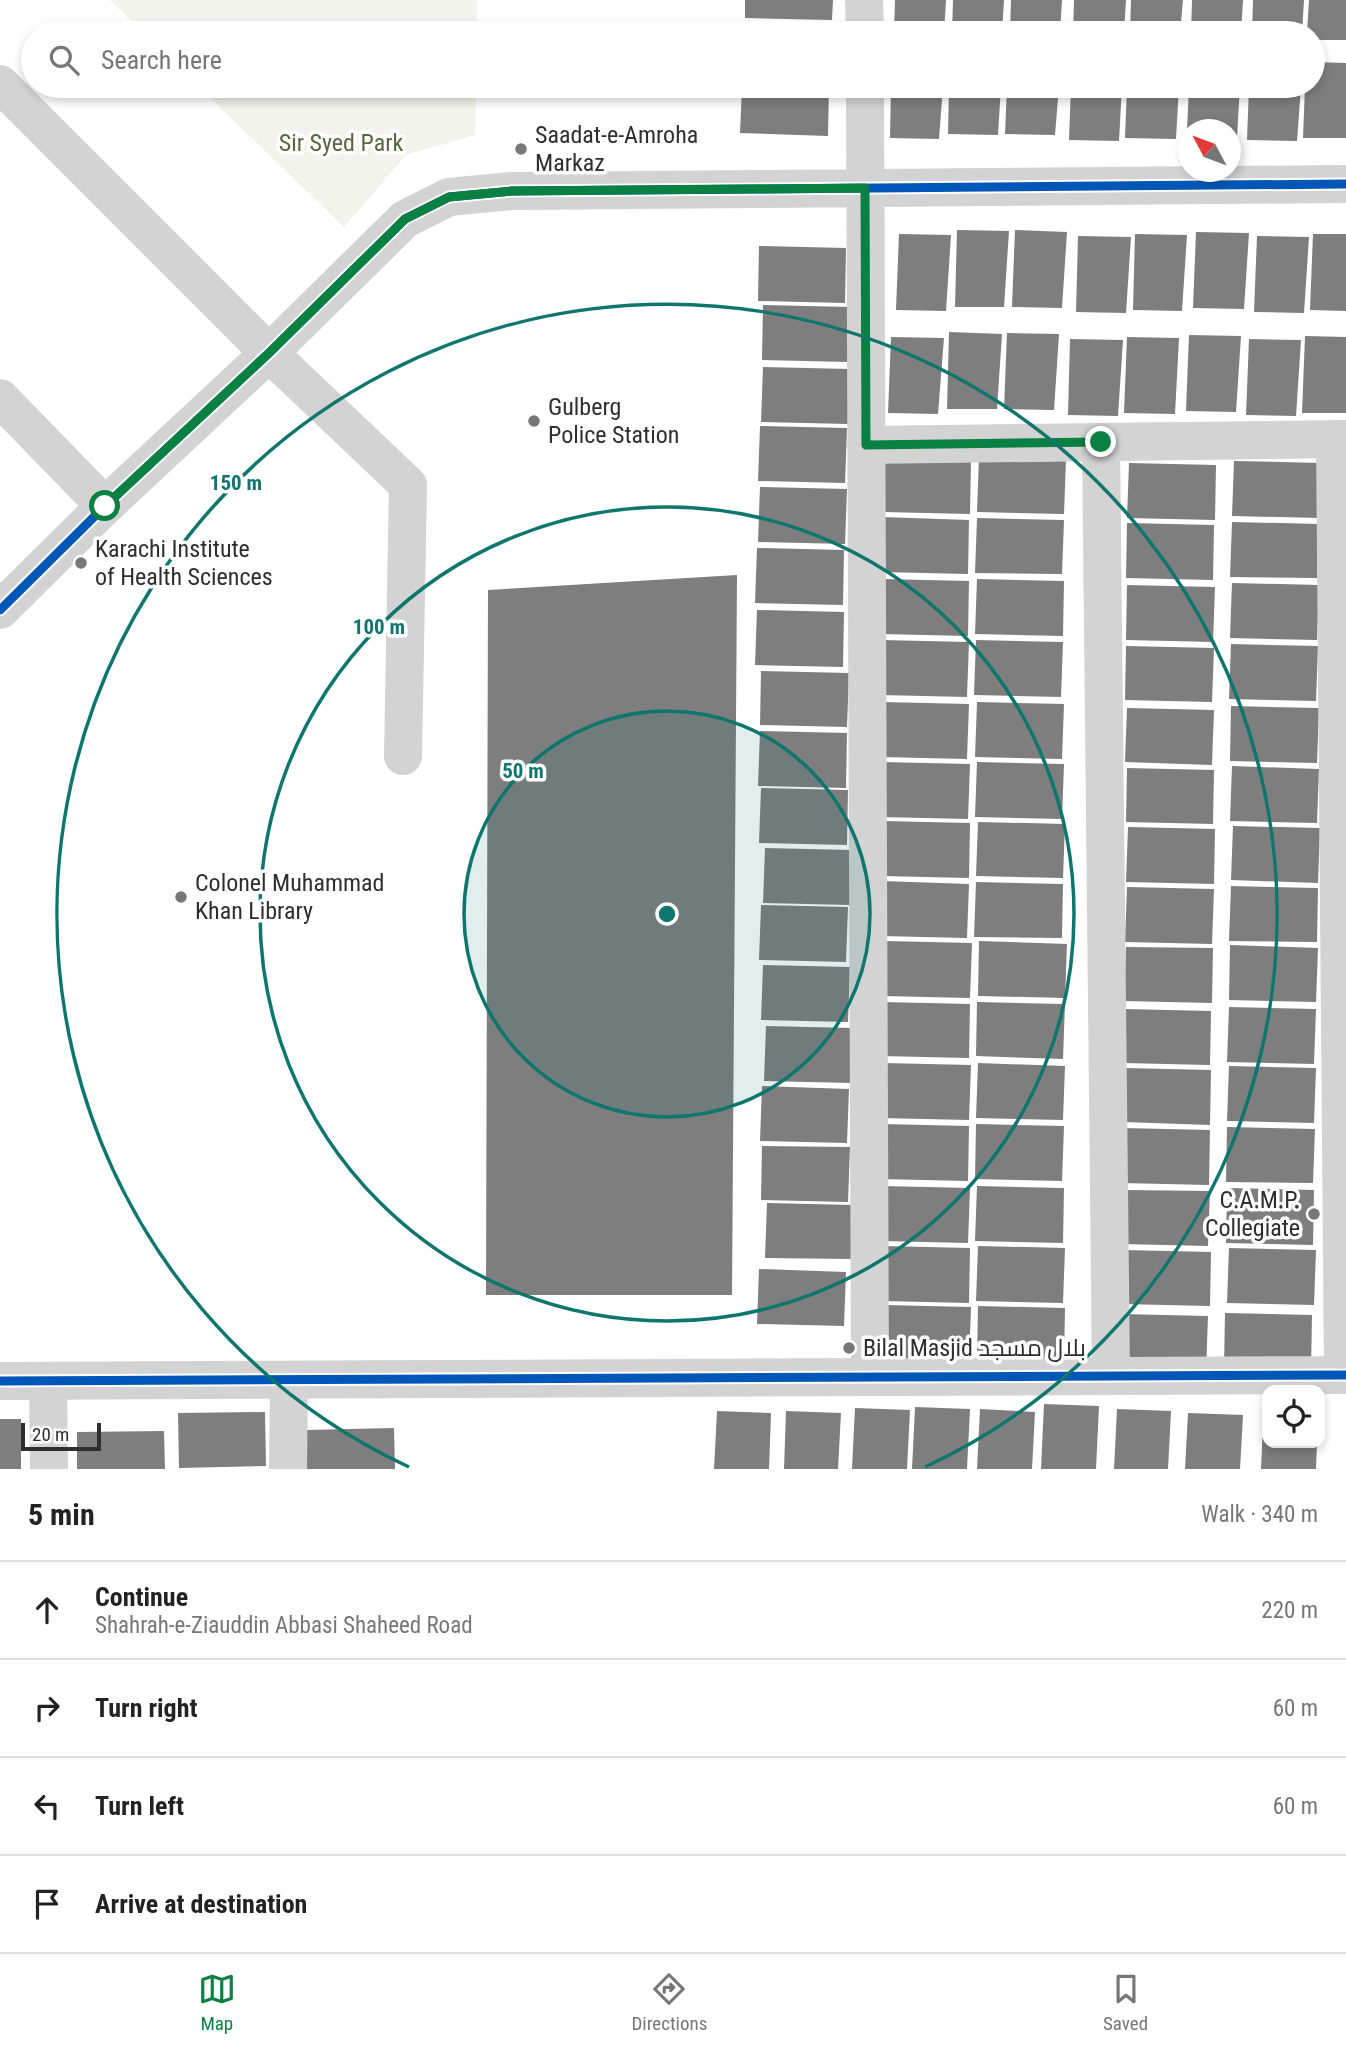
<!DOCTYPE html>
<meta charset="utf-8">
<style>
:root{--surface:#fff;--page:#f2f2f2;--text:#222;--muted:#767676;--line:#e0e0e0;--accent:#0b8043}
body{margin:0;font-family:"Roboto Condensed",Cairo,sans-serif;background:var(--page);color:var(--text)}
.controls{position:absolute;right:21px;bottom:21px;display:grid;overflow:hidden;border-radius:14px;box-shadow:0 4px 10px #0003}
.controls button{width:63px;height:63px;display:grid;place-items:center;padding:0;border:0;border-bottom:2px solid var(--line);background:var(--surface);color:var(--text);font:35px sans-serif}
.compass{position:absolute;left:1178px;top:119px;width:63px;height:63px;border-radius:50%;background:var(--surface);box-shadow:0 4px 10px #0003;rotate:311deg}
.scale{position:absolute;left:21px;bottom:18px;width:80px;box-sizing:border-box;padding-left:7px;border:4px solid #2e2e2e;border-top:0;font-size:19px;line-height:24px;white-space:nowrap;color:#2e2e2e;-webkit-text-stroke:5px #fff;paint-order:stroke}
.stop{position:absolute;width:21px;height:21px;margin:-16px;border:5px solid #0b8043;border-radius:50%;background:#fff}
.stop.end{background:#0b8043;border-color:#fff;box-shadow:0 2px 7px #0008}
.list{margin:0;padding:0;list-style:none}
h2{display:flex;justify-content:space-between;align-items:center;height:91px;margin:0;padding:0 28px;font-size:30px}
h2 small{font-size:23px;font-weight:400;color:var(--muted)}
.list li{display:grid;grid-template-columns:46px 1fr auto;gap:21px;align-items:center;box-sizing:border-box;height:98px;padding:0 28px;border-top:2px solid var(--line)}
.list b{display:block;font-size:26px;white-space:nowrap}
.list p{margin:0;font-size:23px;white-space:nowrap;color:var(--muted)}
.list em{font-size:23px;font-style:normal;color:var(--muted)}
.icon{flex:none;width:38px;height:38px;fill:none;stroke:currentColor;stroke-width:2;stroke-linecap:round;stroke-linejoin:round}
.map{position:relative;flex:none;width:1346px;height:1469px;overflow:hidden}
.search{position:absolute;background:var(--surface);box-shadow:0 4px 10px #0003;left:21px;right:21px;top:21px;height:77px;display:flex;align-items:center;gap:18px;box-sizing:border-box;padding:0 24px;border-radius:38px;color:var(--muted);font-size:26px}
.sheet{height:483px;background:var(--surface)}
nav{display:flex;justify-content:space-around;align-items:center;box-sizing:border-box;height:98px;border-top:2px solid var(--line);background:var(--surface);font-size:19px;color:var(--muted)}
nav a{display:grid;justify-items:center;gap:4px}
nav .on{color:var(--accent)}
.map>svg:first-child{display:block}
.green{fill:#f2f3ec}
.building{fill:#7e7e7e}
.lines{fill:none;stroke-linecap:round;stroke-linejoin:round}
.minor{stroke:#d3d3d3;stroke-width:38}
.cycleway-casing{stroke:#fff;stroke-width:13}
.cycleway{stroke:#0057b8;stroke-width:9}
.route{stroke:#0b8043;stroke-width:9}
.ring{fill:none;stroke:#0f766e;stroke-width:3.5}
.poi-dot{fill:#777;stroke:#fff;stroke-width:2.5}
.labels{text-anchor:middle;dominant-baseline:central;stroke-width:7;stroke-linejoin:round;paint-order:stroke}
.poi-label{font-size:24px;fill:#2e2e2e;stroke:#fff;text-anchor:start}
.park-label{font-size:24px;fill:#596541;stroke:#fff}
.centre{fill:#0f766e;stroke:#fff;stroke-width:3.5}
.ring-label{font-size:21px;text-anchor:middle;font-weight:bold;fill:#0f766e;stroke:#fff;stroke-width:7;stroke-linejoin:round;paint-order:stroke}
</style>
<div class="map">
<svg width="1346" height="1469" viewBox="0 0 1346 1469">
<rect width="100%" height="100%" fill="#fff"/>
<path class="green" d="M110,0H477V33H144Z
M198,86H476L475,135L406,155L344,227Z"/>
<path class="building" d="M745,0H833L832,20L745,18Z
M895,0H946L944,33H894Z
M953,0H1004L1002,33H952Z
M1011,0H1062L1060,33H1010Z
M1074,0H1126L1124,33H1073Z
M1131,0H1183L1180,33H1130Z
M1192,0H1243L1241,33H1191Z
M1253,0H1304L1302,33H1252Z
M1309,0H1346V40H1313V33H1307Z
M744,24L831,26V33H744Z
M1313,62L1346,63V138H1303L1305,86H1313Z
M742,86H829L828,136L740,133Z
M891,86H943L939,139L890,138Z
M949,86H1001L998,135L948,134Z
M1007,86H1059L1055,135L1005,134Z
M1071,86H1122L1119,141L1069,140Z
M1127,86H1179L1176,139L1125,138Z
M1189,86H1240L1237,137L1230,136V130H1187Z
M1249,86H1301L1297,141L1247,140Z
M957,230L1009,231L1004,307H955Z
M1015,230L1067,232L1062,308L1012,307Z
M1196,232L1249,233L1244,309L1193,308Z
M899,234L951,235L946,311L896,310Z
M1135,234L1187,235L1182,311L1133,310Z
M1313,234H1346V311L1310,310Z
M1078,236L1131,237L1126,313L1076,312Z
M1257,236L1309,237L1304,313L1254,312Z
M759,246L846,248L845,303L758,301Z
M763,305L851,307L849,362L762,360Z
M949,332L1002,334L997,409H947Z
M1007,333L1059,334L1054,410L1004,409Z
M1189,335L1241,336L1236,412L1186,411Z
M1305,336L1346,337V413H1302Z
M891,337L944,338L938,414L888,413Z
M1127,337L1179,338L1175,414L1124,413Z
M1070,339L1123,340L1118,416L1068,415Z
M1249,339L1301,340L1296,416L1246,415Z
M763,367L850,369L848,424L761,422Z
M760,426L847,428L845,483L758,481Z
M884,457L971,459L970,514L883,512Z
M979,457L1066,459L1064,514L977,512Z
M1234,461L1321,463L1320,518L1232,516Z
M1129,463L1216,465L1215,520L1127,518Z
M760,487L847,489L845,544L758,542Z
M882,517L969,520L968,574L881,572Z
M977,518L1064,520L1062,574L975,573Z
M1232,522L1319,524L1317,578L1230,577Z
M1127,523L1214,525L1213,580L1126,578Z
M757,548L844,550L843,605L755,603Z
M737,575L732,1295H486L488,590Z
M882,579L969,581L968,636L881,634Z
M977,579L1064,581L1063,636L975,634Z
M1232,583L1319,585L1317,640L1230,638Z
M1127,585L1215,587L1213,642L1126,640Z
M757,610L844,612L843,667L755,665Z
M881,640L969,642L967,697L880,695Z
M976,640L1063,642L1061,697L974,695Z
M1231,644L1318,646L1316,701L1229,699Z
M1126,646L1214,648L1212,702L1125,700Z
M761,671L849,673L847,727L760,725Z
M882,702L969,704L967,759L880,757Z
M977,702L1064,704L1062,759L975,757Z
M1231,706L1319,708L1317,763L1230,761Z
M1127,708L1214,710L1212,765L1125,762Z
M760,731L847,733L846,788L758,786Z
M882,762L970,764L968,819L880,817Z
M977,762L1064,764L1062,819L975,817Z
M1232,766L1319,769L1317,823L1230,821Z
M1127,768L1214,770L1213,824L1126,822Z
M761,788L848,790L847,845L759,843Z
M883,821L970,823L969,878L881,876Z
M978,822L1065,824L1063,878L976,876Z
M1233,826L1320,828L1318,883L1231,880Z
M1128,827L1215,829L1214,884L1126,882Z
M765,848L852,850L850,905L763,903Z
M882,881L969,884L967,938L880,936Z
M976,882L1063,884L1062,938L974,937Z
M1231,886L1318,888L1317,942L1229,941Z
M1127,887L1214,889L1212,944L1125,942Z
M761,905L848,907L846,962L759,960Z
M885,941L972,943L970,998L883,996Z
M979,941L1067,944L1065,998L978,996Z
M1230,945L1318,948L1316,1002L1229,1000Z
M1126,947L1213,948L1212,1003L1124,1001Z
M763,965L850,967L848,1022L761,1020Z
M883,1002L970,1004L969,1058L881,1056Z
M977,1002L1065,1004L1063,1059L976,1056Z
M1229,1007L1316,1009L1314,1064L1227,1062Z
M1124,1009L1211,1011L1210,1065L1123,1063Z
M766,1026L853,1028L852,1083L764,1081Z
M883,1063L971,1065L969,1120L881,1118Z
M978,1063L1065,1066L1063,1120L976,1118Z
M1229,1066L1316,1068L1314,1123L1227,1121Z
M1124,1068L1211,1070L1210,1125L1123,1122Z
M762,1086L849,1089L847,1143L760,1141Z
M882,1124L969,1126L968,1181L880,1179Z
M976,1124L1064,1126L1062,1181L975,1179Z
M1227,1127L1315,1129L1313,1183L1226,1182Z
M1123,1128L1210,1130L1209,1185L1121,1183Z
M762,1146L850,1147L848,1202L761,1200Z
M883,1186L970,1188L968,1243L881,1241Z
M977,1186L1064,1188L1063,1243L975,1241Z
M1227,1188L1314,1190L1313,1245L1226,1243Z
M1123,1190L1210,1191L1208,1246L1121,1244Z
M767,1203L854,1205L852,1259L765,1258Z
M883,1246L970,1248L969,1303L882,1301Z
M978,1246L1065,1248L1063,1303L976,1301Z
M1229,1248L1316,1250L1314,1305L1227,1303Z
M1124,1250L1211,1252L1210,1306L1122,1304Z
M759,1269L846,1272L844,1326L757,1324Z
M884,1305L971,1307L969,1362L882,1360Z
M978,1306L1065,1308L1064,1362L977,1360Z
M1225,1313L1312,1315L1311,1370L1224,1367Z
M1121,1314L1208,1316L1206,1371L1119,1369Z
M1264,1402H1267V1443H1317L1316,1469H1261Z
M1044,1404L1099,1406L1096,1469H1041Z
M915,1407L970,1409L967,1469H912Z
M855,1408L910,1410L907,1469H852Z
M980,1409L1035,1412L1032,1469H977Z
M1117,1409L1171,1411L1168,1469H1114Z
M717,1411L771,1413L769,1469H714Z
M786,1411L841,1413L838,1469H784Z
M265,1412L266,1466L179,1468L178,1413Z
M1188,1413L1243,1415L1240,1469H1185Z
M0,1419H21V1469H0Z
M394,1428L395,1469H307V1430Z
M164,1431L165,1469H77V1432Z"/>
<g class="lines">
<path class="minor" d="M864,0L865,33
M0,84L269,353L408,485L403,756
M865,86L870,1377
M0,398L105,506
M1335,439L1343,1375
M1101,442L1111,1376
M866,445L1346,439
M0,610L105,506L269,353L405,219L449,197L512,191L1346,184
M0,1381L1346,1375
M48,1381L49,1469
M288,1469L289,1380"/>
<g class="cycleway-casing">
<path id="cycleway" d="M0,610L105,506L269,353L405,219L449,197L512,191L1346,184
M0,1381L1346,1375"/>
</g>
<use href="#cycleway" class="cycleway"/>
</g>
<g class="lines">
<path class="route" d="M105,506L270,352L405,219L449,197L512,191L865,188L866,445L1101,442"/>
</g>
<circle cx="667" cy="914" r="203" fill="#0f766e" fill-opacity=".12"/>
<g class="ring">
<circle cx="667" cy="914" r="203"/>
<circle cx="667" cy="914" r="407"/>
<path d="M409 1467A610 610 0 1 1 925 1467"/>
</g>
<g class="poi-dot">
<circle cx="521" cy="149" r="7"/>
<circle cx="534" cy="421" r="7"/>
<circle cx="81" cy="563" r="7"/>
<circle cx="181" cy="897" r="7"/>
<circle cx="1314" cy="1214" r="7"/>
<circle cx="849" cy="1348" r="7"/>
</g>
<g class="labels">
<g class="poi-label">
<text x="535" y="135">Saadat-e-Amroha<tspan x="535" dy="28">Markaz</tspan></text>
<text x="548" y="407">Gulberg<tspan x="548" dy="28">Police Station</tspan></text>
<text x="95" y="549">Karachi Institute<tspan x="95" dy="28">of Health Sciences</tspan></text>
<text x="195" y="883">Colonel Muhammad<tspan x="195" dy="28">Khan Library</tspan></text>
<text x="1300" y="1200" text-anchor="end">C.A.M.P.<tspan x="1300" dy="28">Collegiate</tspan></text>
<text x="863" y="1348">Bilal Masjid بلال مسجد</text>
</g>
<g class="park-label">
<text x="341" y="143">Sir Syed Park</text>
</g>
</g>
<circle cx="667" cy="914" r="10" class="centre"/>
<g class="ring-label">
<text x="236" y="490">150 m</text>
<text x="379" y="634">100 m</text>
<text x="523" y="778">50 m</text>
</g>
</svg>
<div class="controls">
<button><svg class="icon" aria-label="locate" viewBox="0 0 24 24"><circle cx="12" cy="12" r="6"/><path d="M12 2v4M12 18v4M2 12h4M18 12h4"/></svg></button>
</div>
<svg class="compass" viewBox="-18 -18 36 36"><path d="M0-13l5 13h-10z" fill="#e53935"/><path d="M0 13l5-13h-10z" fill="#767676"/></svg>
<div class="scale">20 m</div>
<div class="stop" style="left:105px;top:506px"></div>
<div class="stop end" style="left:1101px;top:442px"></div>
<div class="search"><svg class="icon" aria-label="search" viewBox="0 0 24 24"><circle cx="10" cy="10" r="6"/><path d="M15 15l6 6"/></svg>Search here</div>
</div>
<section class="sheet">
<h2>5 min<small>Walk · 340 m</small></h2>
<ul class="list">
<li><svg class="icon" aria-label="ahead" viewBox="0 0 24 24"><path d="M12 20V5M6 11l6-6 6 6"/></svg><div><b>Continue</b><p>Shahrah-e-Ziauddin Abbasi Shaheed Road</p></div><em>220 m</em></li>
<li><svg class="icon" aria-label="right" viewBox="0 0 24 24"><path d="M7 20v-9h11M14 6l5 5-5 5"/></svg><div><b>Turn right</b></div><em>60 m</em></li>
<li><svg class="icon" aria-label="left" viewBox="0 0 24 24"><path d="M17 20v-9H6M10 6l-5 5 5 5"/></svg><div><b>Turn left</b></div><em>60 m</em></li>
<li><svg class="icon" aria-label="arrive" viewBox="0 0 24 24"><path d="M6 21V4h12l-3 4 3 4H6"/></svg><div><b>Arrive at destination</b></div></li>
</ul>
</section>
<nav>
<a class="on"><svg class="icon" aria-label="map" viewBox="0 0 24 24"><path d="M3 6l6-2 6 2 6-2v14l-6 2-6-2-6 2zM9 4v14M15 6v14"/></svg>Map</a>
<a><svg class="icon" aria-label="directions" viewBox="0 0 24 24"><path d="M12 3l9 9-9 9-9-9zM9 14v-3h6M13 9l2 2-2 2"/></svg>Directions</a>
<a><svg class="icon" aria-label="saved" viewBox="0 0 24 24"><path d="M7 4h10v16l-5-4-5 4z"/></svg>Saved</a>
</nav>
